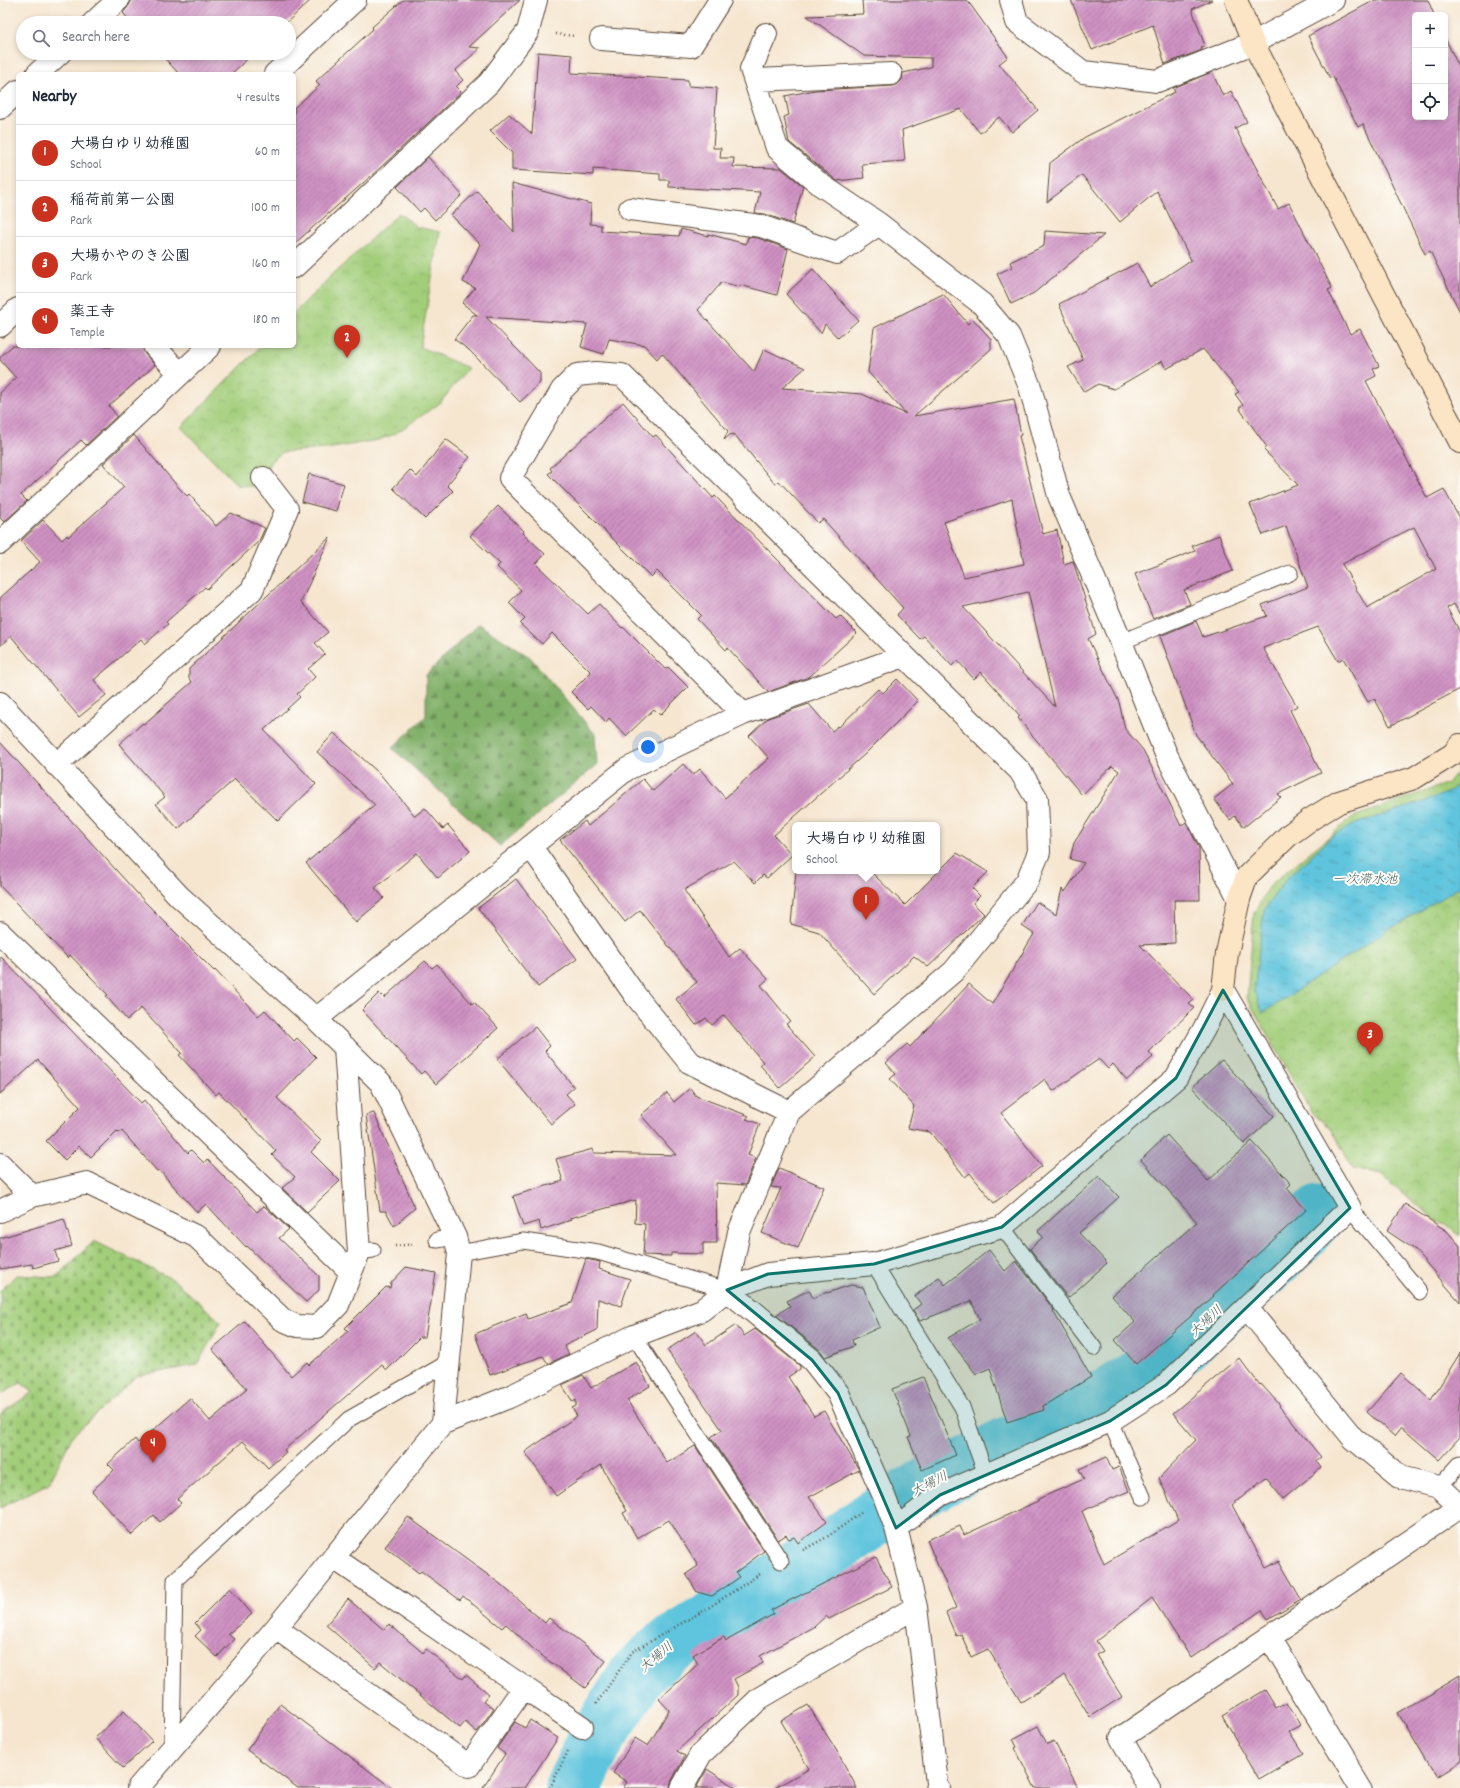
<!DOCTYPE html>
<meta charset="utf-8">
<style>
:root{--surface:#fff;--page:#f2f2f3;--text:#1f2937;--muted:#747a83;--line:#e0e1e3;--accent:#c8321e}
body{margin:0;font-family:Dekko,"Klee One",sans-serif;background:var(--page);color:var(--text)}
.controls{position:absolute;right:12px;top:12px;display:grid;overflow:hidden;border-radius:6px;box-shadow:0 2px 6px #0003}
.controls button{width:36px;height:36px;display:grid;place-items:center;padding:0;border:0;border-bottom:1px solid var(--line);background:var(--surface);color:var(--text);font:20px sans-serif}
.you{position:absolute;left:648px;top:747px;width:14px;height:14px;margin:-10px;border:3px solid #fff;border-radius:50%;background:#1a73e8;box-shadow:0 0 0 6px #1a73e833}
.badge{display:grid;place-items:center;width:26px;height:26px;border-radius:50%;background:var(--accent);color:#fff;font-size:13px;font-weight:700}
.pin{position:absolute;translate:-50% -33px;filter:drop-shadow(0 1px 2px #0008)}
.pin::after{content:'';position:absolute;top:21px;width:14px;height:12px;background:inherit;clip-path:polygon(0 0,100% 0,50% 100%)}
.popup{position:absolute;left:792px;top:822px;width:148px;height:52px;box-sizing:border-box;display:grid;place-content:center;border-radius:6px;background:var(--surface);filter:drop-shadow(0 1px 3px #0005);font-size:13px;white-space:nowrap;color:var(--muted)}
.popup b{font-size:15px;color:var(--text)}
.popup::after{content:'';position:absolute;left:50%;top:100%;margin-left:-8px;border:8px solid transparent;border-top-color:var(--surface)}
.list{margin:0;padding:0;list-style:none}
h2{display:flex;justify-content:space-between;align-items:center;height:52px;margin:0;padding:0 16px;font-size:17px}
h2 small{font-size:13px;font-weight:400;color:var(--muted)}
.list li{display:grid;grid-template-columns:26px 1fr auto;gap:12px;align-items:center;box-sizing:border-box;height:56px;padding:0 16px;border-top:1px solid var(--line)}
.list b{display:block;font-size:15px;white-space:nowrap}
.list p{margin:0;font-size:13px;white-space:nowrap;color:var(--muted)}
.list em{font-size:13px;font-style:normal;color:var(--muted)}
.icon{flex:none;width:22px;height:22px;fill:none;stroke:currentColor;stroke-width:2;stroke-linecap:round;stroke-linejoin:round}
.map{position:relative;flex:none;width:1460px;height:1788px;overflow:hidden}
.search{position:absolute;background:var(--surface);box-shadow:0 2px 6px #0003;left:16px;top:16px;width:280px;height:44px;display:flex;align-items:center;gap:10px;box-sizing:border-box;padding:0 14px;border-radius:22px;color:var(--muted);font-size:15px}
.panel{position:absolute;background:var(--surface);box-shadow:0 2px 6px #0003;left:16px;top:72px;width:280px;height:276px;border-radius:6px}
.map>svg:first-child{display:block}
.forest{fill:url(#forest-firs);stroke:#5e6d44}
.cemetery{fill:url(#cemetery-stones);stroke:#6e7c4c}
.park{fill:url(#park-crowns);stroke:#6e7c4c}
.water{fill:url(#water-ripples);stroke:#4d777e}
.lines{fill:none;stroke-linecap:round;stroke-linejoin:round}
.river{stroke:#5fc4dd;stroke-width:57}
.building{fill:url(#building-hatch);fill-rule:evenodd}
.lane-casing{stroke:#574639;stroke-width:17}
.street-casing{stroke:#574639;stroke-width:24}
.secondary-casing{stroke:#574639;stroke-width:24}
.path{stroke:#574639;stroke-width:2.5;stroke-dasharray:1 3;stroke-linecap:butt}
.lane{stroke:#fff;stroke-width:15}
.street{stroke:#fff;stroke-width:22}
.secondary{stroke:#fce5c4;stroke-width:22}
.marked{fill:#0f766e;fill-opacity:0.2;stroke:#0f766e;stroke-width:3;stroke-linejoin:round}
.labels{text-anchor:middle;dominant-baseline:central;stroke-width:4;stroke-linejoin:round;paint-order:stroke}
.water-label{font-size:13px;font-style:italic;fill:#486061;stroke:#fdfcf7}
</style>
<div class="map">
<svg width="1460" height="1788" viewBox="0 0 1460 1788">
<defs>
<pattern id="forest-firs" width="22" height="20" patternUnits="userSpaceOnUse"><rect width="22" height="20" fill="#81b069"/><path d="M5 1l3.5 6h-7zM16 11l3.5 6h-7z" fill="#6b8f56"/></pattern>
<pattern id="cemetery-stones" width="16" height="16" patternUnits="userSpaceOnUse"><rect width="16" height="16" fill="#a2cd79"/><path d="M2 7V4a2 2 0 0 1 4 0v3zM10 15v-3a2 2 0 0 1 4 0v3z" fill="#8cb068"/></pattern>
<pattern id="park-crowns" width="20" height="18" patternUnits="userSpaceOnUse"><rect width="20" height="18" fill="#a2cd79"/><path d="M2 6a3 3 0 1 1 6 0M12 15a3 3 0 1 1 6 0" fill="none" stroke="#8cb068"/></pattern>
<pattern id="water-ripples" width="26" height="14" patternUnits="userSpaceOnUse"><rect width="26" height="14" fill="#5fc4dd"/><path d="M2 4q2-2 4 0t4 0M15 11q2-2 4 0t4 0" fill="none" stroke="#509fb3"/></pattern>
<pattern id="building-hatch" width="6" height="6" patternUnits="userSpaceOnUse"><rect width="6" height="6" fill="#cf92c3"/><path d="M-1 1l2-2M0 6l6-6M5 7l2-2" fill="none" stroke="#a9779e"/></pattern>
</defs>
<rect width="100%" height="100%" fill="#fdfcf7"/>
<filter id="ink" filterUnits="userSpaceOnUse"><feTurbulence type="fractalNoise" baseFrequency=".025" numOctaves="2"/><feDisplacementMap in="SourceGraphic" scale="8" xChannelSelector="R" yChannelSelector="G"/><feConvolveMatrix kernelMatrix="1 2 1 2 8 2 1 2 1" color-interpolation-filters="sRGB"/></filter>
<filter id="wash" filterUnits="userSpaceOnUse"><feTurbulence type="fractalNoise" baseFrequency=".012" numOctaves="4" result="noise"/><feDisplacementMap in="SourceGraphic" scale="16" xChannelSelector="R" yChannelSelector="G"/><feGaussianBlur stdDeviation="0.9" result="paint"/><feColorMatrix in="noise" values="0 0 0 0 0 0 0 0 0 0 0 0 0 0 0 0 0 1.4 0 .05"/><feComposite in="paint" operator="in"/></filter>
<g filter="url(#wash)">
<rect width="100%" height="100%" fill="#f6e6d0"/>
<path class="forest" d="M478,624L530,657L595,734L597,765L500,846L392,748L426,716V675Z"/>
<path class="cemetery" d="M94,1241L174,1280L221,1322L197,1365L137,1376L73,1435L49,1483L0,1508V1414L33,1392L21,1383L0,1395V1291L16,1275L56,1277Z"/>
<path class="park" d="M399,213L417,227L440,232L420,347L468,368L440,403L395,434L378,440L327,449L283,452L271,461L258,487L237,485L181,427L261,346H294V313L329,278Z
M1460,769V1236L1406,1197L1381,1175L1353,1169L1332,1130L1311,1112L1247,998L1254,913L1271,884L1353,817L1448,783Z"/>
<path class="water" d="M1460,782V887L1383,933L1263,1013L1254,992L1264,910L1286,879L1332,836L1355,824L1429,800L1451,791Z"/>
<g class="lines">
<path class="river" d="M573,1788L596,1740L638,1673L666,1648L834,1546L902,1499L1003,1447L1078,1414L1128,1385L1183,1344L1299,1236L1319,1213"/>
</g>
<g id="blocks">
<path class="building" d="M130,0H311L286,23H132L123,13L130,4Z
M403,0H520L469,47L480,48L455,71L463,80L456,87L461,92L380,168L294,244V108L320,85L316,81L373,29L372,27Z
M862,0H967L1008,57L999,64L1038,110L1012,132L999,117L980,133L961,109L902,130L905,161L862,164L864,178L837,181L789,142L784,117L789,115L785,96L815,90L892,86L898,84L902,80L903,73L931,67V58L864,56L807,16L863,14Z
M1071,0H1212L1192,9L1205,46L1201,47L1202,50L1165,64L1153,25L1092,50Z
M1375,0H1428L1434,15H1415V117H1445V38L1460,69V312L1430,251L1425,254L1363,124L1358,127L1333,77L1330,78L1308,36Z
M538,52L572,55L571,73L688,80V86L717,88L713,148H721L720,158H734L733,167L781,168L803,186L793,224L765,214L755,213L760,192L669,187V180H660V174L593,169V175L512,170V153L490,131L509,114L532,134Z
M160,53H254L231,74H179Z
M1212,72L1223,96L1231,91L1247,122L1235,128L1278,209L1289,203L1332,288L1328,290L1350,334L1360,329L1379,366L1373,369L1376,376L1366,381L1427,498L1444,489L1460,520V615L1454,604L1447,608L1460,632V689L1390,726L1374,698L1368,702L1343,658L1338,661L1318,627L1263,648L1297,706L1290,710L1321,773L1278,794L1281,797L1244,827L1235,816L1230,820L1214,799L1233,784L1196,735L1160,636L1196,621L1203,637L1267,616L1262,605L1308,587L1286,526L1263,535L1250,504L1298,485L1264,450L1267,447L1239,408L1243,405L1235,394L1239,392L1203,349L1166,369L1162,361L1114,389L1098,384L1084,392L1068,367L1083,360L1059,304L1137,263L1150,287L1191,260L1157,191L1120,222L1082,175L1047,202L1050,163L1085,137L1175,92L1173,88ZM1414,527L1436,569L1367,608L1342,564Z
M428,157L462,195L435,220L424,208L420,212L397,187Z
M512,183L591,204L590,224L601,225V231L679,236L681,229L708,236V234L746,244L748,237L758,238L788,249L777,295L740,285V287L722,282L698,310L754,372L764,349L805,368L782,388L862,394L906,414L868,372L874,328L943,294L968,324L973,319L991,339V349L914,416L1014,399L1021,435L1019,436L1043,534L1057,530L1064,564L1073,561L1096,634L1088,639L1119,702L1125,729L1143,750L1181,826L1186,822L1199,848L1200,900H1174L1175,943L1140,945L1194,1000L1189,1004L1194,1008L1149,1052L1153,1057L1127,1080L1113,1064L1108,1069L1099,1059L1053,1091L1045,1079L1001,1113L1042,1166L994,1203L970,1173L965,1177L930,1132L908,1128L914,1106L890,1079L896,1074L886,1063L907,1044L910,1047L969,984L992,1004L1034,934L1022,926L1037,902L1056,914L1062,889L1065,892L1084,863L1070,859L1074,843L1119,771L1112,766L1082,795L1018,718L1020,716L1014,709L981,672L974,679L957,660L952,666L924,636L920,639L897,615L903,608L823,519L818,523L779,481L775,484L734,434L732,435L731,434L724,440L728,431L662,353L657,359L644,345L609,339L604,354L581,347L587,324L486,317L540,373V383L520,402L469,350L454,339L473,315H477L462,303L475,288L463,282L480,244L451,215L477,191L514,232ZM1012,499L1024,564L964,577L944,522ZM1028,592L1055,707L963,607Z
M1045,231L1104,235L1034,293L1011,304L997,274L1012,267L1010,262L1044,246Z
M813,269L858,320L838,338L825,324L821,333L786,294Z
M12,346H142L145,354L155,365L109,406L117,416L86,445L81,440L21,495L27,501L4,522L0,518V393L16,378L0,360V357Z
M623,402L653,437L656,435L713,498L715,496L836,619L840,616L857,633L809,677L768,692L728,648L726,650L697,619L701,615L657,571L651,577L548,474L552,471L550,468Z
M134,435L179,488L187,496L189,494L216,526L231,513L265,528L259,541L207,589L205,587L166,622L168,624L145,644L141,639L94,680L106,695L79,717L11,636L0,646V598L40,562L21,541L43,520L62,540L67,535L68,537L124,487L103,464Z
M446,439L470,457L447,485L453,491L425,519L393,488L410,470L417,477Z
M309,474L344,484L336,511L302,502Z
M498,506L524,531L523,533L545,554L536,564L588,614L599,604L622,628L623,627L665,669L668,667L688,687L660,715L654,709L626,736L609,718L606,722L591,706L588,709L571,692L591,672L552,633L542,644L520,624L525,619L509,603L521,590L497,567L500,564L470,536Z
M1219,535L1233,571L1184,590L1190,604L1153,619L1135,574L1195,551L1192,546Z
M330,537L301,602L328,632L315,643L325,654L308,669L315,677L297,694L300,697L264,730L316,784L278,821L235,779L178,829L156,804L165,797L119,744L143,723L144,724L192,682L189,679V669Z
M897,679L918,701L865,754L774,835L792,855L767,878L763,875L755,883L734,861L684,890L729,957L740,948L768,979L761,985L790,1021L786,1024L815,1057L780,1088L760,1065L763,1062L724,1015L712,1025L706,1018L696,1025L676,999L697,982L640,910L625,922L560,840L585,821L588,826L643,779L653,791L683,764L693,775L700,769L725,798L769,758L749,736L768,718L809,704L832,731L838,726L839,727L878,689L883,693Z
M334,733L380,774L415,816L425,808L443,829L448,825L470,851L438,878L417,853L375,888L384,898L356,922L306,863L375,805L317,752Z
M0,742L145,902L214,971L215,970L258,1016L265,1010L294,1041L297,1038L316,1057L277,1098L321,1141L311,1152L340,1181L307,1212L282,1188L295,1177L272,1155L276,1151L219,1092L216,1095L179,1055L182,1053L141,1008L127,1020L106,996L108,995L70,955L68,958L0,886Z
M957,853L988,872L972,888L980,896L973,903L984,914L928,967L914,956L874,994L819,932L791,924L796,871H870L905,905Z
M516,879L577,959L538,987L478,908Z
M0,956L141,1103L144,1100L188,1153L191,1150L204,1163L207,1159L257,1212L264,1206L289,1229L279,1238L319,1276V1290L306,1302L247,1246L246,1247L206,1204L197,1212L159,1170L157,1171L122,1131L119,1133L117,1131L91,1157L79,1146L65,1160L46,1141L80,1107L38,1060L0,1094Z
M425,961L432,968L437,964L472,1004L474,1002L498,1028L436,1084L424,1071L421,1074L362,1010L379,993L384,998Z
M535,1027L550,1046L545,1051L574,1087L566,1094L575,1104L551,1124L497,1059Z
M1222,1060L1274,1116L1244,1144L1192,1087Z
M690,1088L696,1096L749,1116L746,1119L760,1124L748,1155L756,1158L745,1185L716,1183L717,1243H703V1254L671,1253V1256L643,1255L645,1224L635,1223L636,1200L570,1218L571,1220L541,1230L539,1221L523,1226L513,1196L563,1181L556,1159L593,1149L594,1153L676,1155L641,1115L667,1093L674,1102Z
M374,1113L415,1208L394,1226L386,1211H380L366,1115Z
M1167,1135L1208,1181L1252,1141L1291,1184L1287,1188L1306,1210L1213,1295L1214,1296L1136,1364L1115,1340L1135,1322L1112,1296L1197,1222L1141,1160Z
M779,1168L824,1187L798,1248L762,1233L781,1188L771,1187Z
M1099,1176L1119,1197L1079,1233L1107,1263L1068,1298L1030,1249L1043,1237L1038,1231Z
M1405,1204L1447,1231L1460,1246V1302L1414,1249L1387,1231Z
M64,1219L72,1246L55,1251L58,1261L33,1268L32,1264L0,1269V1238Z
M989,1250L1005,1271L1016,1261L1054,1310L1053,1311L1091,1377L1043,1406L1044,1410L1007,1422L990,1368L976,1374L948,1338L980,1319L971,1301L920,1321L913,1310L921,1304L915,1296L939,1277L945,1285Z
M586,1259L600,1262L599,1269L630,1279L621,1306L598,1299L597,1330L564,1346L569,1354L548,1364L543,1356L490,1375L475,1334L526,1313L528,1319L572,1303Z
M406,1267L436,1273L425,1337H420L387,1370L382,1365L284,1450L286,1452L268,1468L243,1441L177,1499L181,1503L160,1522L154,1515L132,1535L92,1491L114,1470L108,1464L135,1439L138,1443L190,1398L210,1421L247,1389L212,1349L245,1321L291,1376L307,1362L309,1365L348,1331L345,1328L386,1287L390,1288L391,1283Z
M851,1285L863,1287L880,1327L852,1340L854,1346L825,1357L820,1350L776,1315L790,1306L787,1301L809,1290L813,1298L827,1292V1293Z
M736,1325L744,1336L755,1329L800,1366V1369L788,1377L814,1416L824,1411L859,1470L809,1497L827,1522L798,1543L794,1537L789,1539L786,1535L778,1540L711,1437L722,1430L667,1350L696,1331L706,1345Z
M1460,1353V1437L1439,1460L1401,1427L1394,1436L1367,1412L1401,1373L1431,1400Z
M1239,1358L1260,1385L1261,1384L1280,1405L1279,1406L1321,1457L1316,1461L1321,1468L1283,1499L1266,1478L1232,1505L1266,1568L1279,1561L1301,1599L1268,1619L1262,1610L1191,1658L1152,1598L1096,1641L1103,1651L1096,1655L1122,1697L1090,1717L1065,1675L1021,1702L988,1649L971,1657L961,1634L956,1636L946,1613L956,1608L927,1540L960,1526L964,1535L1038,1501V1499L1084,1479L1079,1469L1106,1457L1112,1470L1119,1467L1129,1491L1082,1511L1104,1564L1178,1520L1159,1478L1196,1440L1173,1413Z
M636,1362L650,1386L627,1400L667,1463L695,1446L764,1551L736,1572L740,1577L712,1596L697,1592L686,1574L698,1566L669,1520L637,1538L623,1513L627,1511L601,1465L556,1496L525,1452L577,1416L572,1408L576,1406V1400L573,1402L562,1385L583,1375L591,1388Z
M923,1377L956,1455L922,1470L908,1437L911,1436L892,1389Z
M408,1517L499,1583L545,1623L549,1618L606,1661L585,1688L537,1652L506,1624L502,1628L463,1596L460,1600L421,1571L419,1573L385,1547Z
M876,1557L892,1587L829,1619L826,1616L814,1627L760,1656L763,1663L734,1679L738,1687V1695L677,1751L685,1756L671,1782L670,1788H623L627,1782L613,1773L635,1738L648,1746L669,1710L659,1699L698,1664L693,1655L724,1637L726,1641L774,1614L771,1610Z
M230,1588L252,1614L228,1634L234,1639L217,1657L195,1636L201,1630L195,1623Z
M348,1599L384,1630L389,1624L423,1653L426,1649L463,1679L466,1675L489,1694L483,1702L494,1708L477,1732L465,1722L460,1728L380,1662L375,1668L326,1625Z
M1460,1676V1762L1436,1777L1398,1713Z
M1265,1690L1276,1708L1287,1702L1301,1725L1289,1731L1303,1753L1259,1779L1222,1716Z
M280,1704L392,1788H298L247,1750Z
M808,1705L838,1753L857,1788H774L809,1769L781,1721Z
M124,1711L152,1741L123,1768L95,1738Z
M530,1720L558,1738L525,1788H483L505,1754L497,1748L515,1722L525,1728Z
M1038,1726L1047,1744L1054,1741L1078,1788H1035L1015,1748L1017,1747L1013,1739Z
M707,1769L736,1788H696Z"/>
</g>
</g>
<g filter="url(#ink)">
<use href="#blocks" fill-opacity="0" stroke="#574639" stroke-width="1"/>
<g class="lines">
<g class="lane-casing">
<path id="lane" d="M1121,642L1290,573
M1350,1208L1420,1292
M1002,1227L1094,1348
M437,1240L455,1237
M359,1252L373,1250
M459,1253L523,1241L598,1252L727,1290
M874,1264L962,1407L986,1475
M634,1336L781,1561
M1110,1421L1143,1497
M1439,1487L1460,1464
M172,1748L175,1580L349,1419L449,1362"/>
</g>
<g class="street-casing">
<path id="street" d="M1011,0L1017,22L1083,72L1157,81L1253,43L1333,0
M93,23L118,0
M766,34L751,69L777,148L821,185L879,224L982,304L1009,336L1030,387L1059,496L1121,642L1166,754L1239,899
M601,39L691,46L720,0
M37,74L60,53
M275,74L355,0
M755,80L891,74
M0,108L18,91
M630,209L761,226L837,253L879,224
M294,267L489,83L528,31L536,0
M0,326L18,309
M154,346L180,374
M0,543L210,346
M0,703L179,896L316,1019L381,1083L455,1237L459,1253L443,1423L276,1628L138,1788
M743,714L510,478L562,390L577,375L596,373L622,375L1020,771L1037,799L1039,852L1027,881L954,971L789,1112L739,1232L727,1290L812,1360L838,1393L884,1496L896,1528L916,1607L937,1783L939,1788
M56,765L252,590L287,509L263,478
M531,847L635,995L689,1062L789,1112
M0,933L350,1271
M316,1019L627,769L743,714L904,656
M0,1164L32,1196
M0,1211L32,1196L87,1183L197,1237L283,1320L297,1326L317,1327L338,1305L359,1252L345,1047
M1247,1308L1353,1438L1400,1477L1439,1487L1460,1507
M443,1423L509,1397L634,1336L702,1310L727,1290L768,1274L874,1264L1002,1227L1176,1078L1204,1029L1223,990
M896,1528L940,1495L1110,1421L1166,1385L1350,1208L1223,990
M334,1558L582,1727
M276,1628L469,1766L524,1687
M1269,1637L1361,1788
M682,1788L701,1754L760,1698L916,1607
M1149,1788L1121,1738L1460,1507"/>
</g>
<g class="secondary-casing">
<path id="secondary" d="M1236,0L1253,43L1460,442
M1223,990L1227,953L1239,899L1247,876L1289,835L1311,819L1339,802L1414,778L1453,754L1460,745"/>
</g>
<path class="path" d="M556,34L575,36
M395,1246L414,1244
M803,1550L827,1537L861,1513
M596,1704L632,1652L708,1608L760,1574
M550,1788L568,1751"/>
<use href="#lane" class="lane"/>
<use href="#street" class="street"/>
<use href="#secondary" class="secondary"/>
</g>
</g>
<path class="marked" d="M1223,990L1350,1208L1166,1385L1110,1421L940,1495L896,1528L838,1393L812,1360L727,1290L768,1274L874,1264L1002,1227L1176,1078Z"/>
<g class="labels">
<g class="water-label">
<text x="1365" y="880">一次滞水池</text>
<text transform="translate(1207 1322) rotate(-43)">大場川</text>
<text transform="translate(930 1485) rotate(-27)">大場川</text>
<text transform="translate(657 1658) rotate(-40)">大場川</text>
</g>
</g>
</svg>
<div class="controls">
<button>+</button>
<button>−</button>
<button><svg class="icon" aria-label="locate" viewBox="0 0 24 24"><circle cx="12" cy="12" r="6"/><path d="M12 2v4M12 18v4M2 12h4M18 12h4"/></svg></button>
</div>
<div class="you"></div>
<div class="pin badge" style="left:866px;top:920px">1</div>
<div class="popup"><b>大場白ゆり幼稚園</b>School</div>
<div class="pin badge" style="left:347px;top:358px">2</div>
<div class="pin badge" style="left:1370px;top:1055px">3</div>
<div class="pin badge" style="left:153px;top:1463px">4</div>
<div class="search"><svg class="icon" aria-label="search" viewBox="0 0 24 24"><circle cx="10" cy="10" r="6"/><path d="M15 15l6 6"/></svg>Search here</div>
<section class="panel">
<h2>Nearby<small>4 results</small></h2>
<ul class="list">
<li><span class="badge">1</span><div><b>大場白ゆり幼稚園</b><p>School</p></div><em>60 m</em></li>
<li><span class="badge">2</span><div><b>稲荷前第一公園</b><p>Park</p></div><em>100 m</em></li>
<li><span class="badge">3</span><div><b>大場かやのき公園</b><p>Park</p></div><em>160 m</em></li>
<li><span class="badge">4</span><div><b>薬王寺</b><p>Temple</p></div><em>180 m</em></li>
</ul>
</section>
</div>
